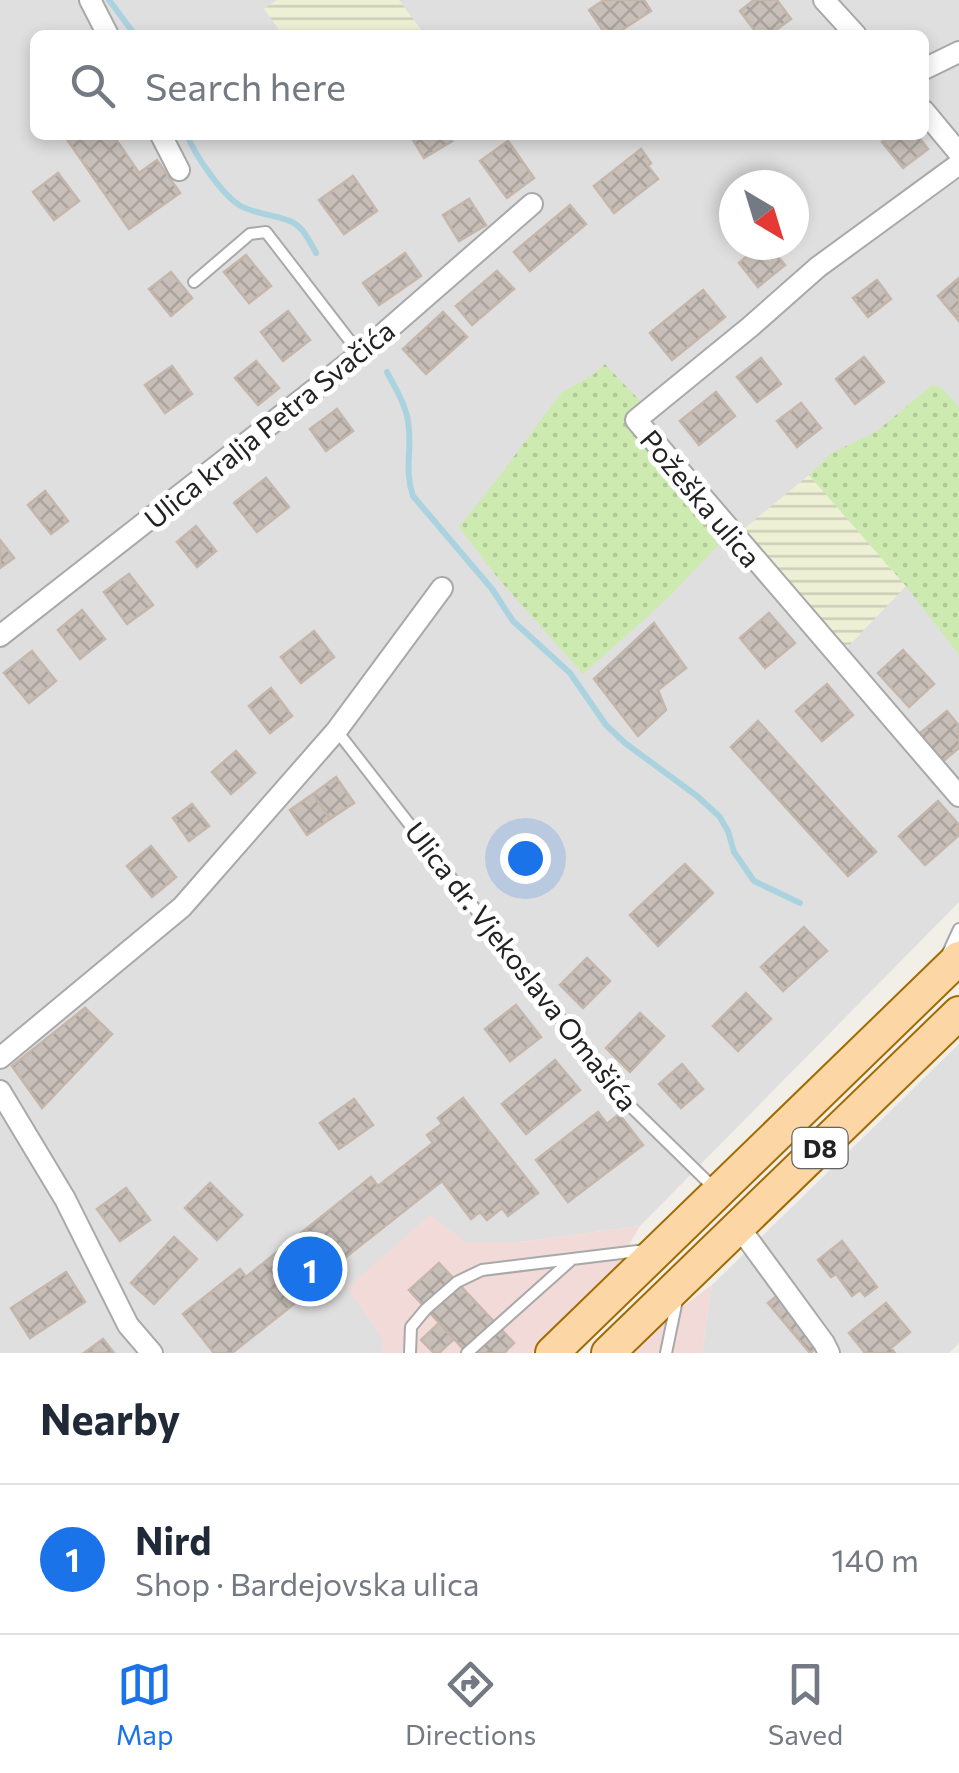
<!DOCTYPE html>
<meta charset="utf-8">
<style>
:root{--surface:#fff;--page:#f2f2f3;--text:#1f2937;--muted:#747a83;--line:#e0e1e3;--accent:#1a73e8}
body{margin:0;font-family:Commissioner,sans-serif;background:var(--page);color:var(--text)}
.compass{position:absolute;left:719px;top:170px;width:90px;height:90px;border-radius:50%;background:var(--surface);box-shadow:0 5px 15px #0003;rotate:142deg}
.you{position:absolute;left:525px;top:858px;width:35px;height:35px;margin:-25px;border:8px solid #fff;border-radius:50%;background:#1a73e8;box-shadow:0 0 0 15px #1a73e833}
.badge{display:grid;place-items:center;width:65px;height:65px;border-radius:50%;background:var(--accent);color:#fff;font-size:32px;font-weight:700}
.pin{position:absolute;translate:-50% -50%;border:5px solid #fff;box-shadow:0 2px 10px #0006}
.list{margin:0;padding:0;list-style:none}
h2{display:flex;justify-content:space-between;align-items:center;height:130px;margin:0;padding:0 40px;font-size:42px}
h2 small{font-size:32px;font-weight:400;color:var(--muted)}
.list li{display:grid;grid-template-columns:65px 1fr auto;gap:30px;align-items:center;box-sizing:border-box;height:150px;padding:0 40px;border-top:2px solid var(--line)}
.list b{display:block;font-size:38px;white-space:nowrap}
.list p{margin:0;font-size:32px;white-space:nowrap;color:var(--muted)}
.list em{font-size:32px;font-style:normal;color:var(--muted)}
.icon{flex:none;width:55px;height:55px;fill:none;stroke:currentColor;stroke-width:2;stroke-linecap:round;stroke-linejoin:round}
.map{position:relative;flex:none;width:959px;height:1353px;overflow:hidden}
.search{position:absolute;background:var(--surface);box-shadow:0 5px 15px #0003;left:30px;right:30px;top:30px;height:110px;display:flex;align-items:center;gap:25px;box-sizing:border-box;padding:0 35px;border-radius:15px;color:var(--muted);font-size:38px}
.sheet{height:280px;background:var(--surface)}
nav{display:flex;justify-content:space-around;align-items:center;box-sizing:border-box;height:140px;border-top:2px solid var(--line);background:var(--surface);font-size:28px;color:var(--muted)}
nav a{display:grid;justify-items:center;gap:5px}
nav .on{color:var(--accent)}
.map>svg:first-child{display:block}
.residential{fill:#e0dfdf;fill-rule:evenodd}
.commercial{fill:#f2dad9}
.farmland{fill:url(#farmland-rules)}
.grass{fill:url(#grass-dots)}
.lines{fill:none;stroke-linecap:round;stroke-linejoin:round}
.stream{stroke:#aad3df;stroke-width:6}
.building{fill:url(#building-cross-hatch);stroke:#c4b6ab;stroke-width:2.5}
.lane-casing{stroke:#a9a9a9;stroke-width:14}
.street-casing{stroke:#a9a9a9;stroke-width:24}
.primary-casing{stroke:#a06b00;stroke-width:36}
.lane{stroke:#fff;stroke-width:10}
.street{stroke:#fff;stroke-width:20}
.primary{stroke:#fcd6a4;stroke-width:32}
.labels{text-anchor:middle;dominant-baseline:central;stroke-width:10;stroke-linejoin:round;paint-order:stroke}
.shield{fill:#fff;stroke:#646464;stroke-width:2.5}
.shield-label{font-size:25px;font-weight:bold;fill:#222}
.street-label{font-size:28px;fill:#222;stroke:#fff}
</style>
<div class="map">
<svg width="959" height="1353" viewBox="0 0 959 1353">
<defs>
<pattern id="farmland-rules" width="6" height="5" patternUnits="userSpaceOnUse" patternTransform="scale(2.5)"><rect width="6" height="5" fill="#eef0d5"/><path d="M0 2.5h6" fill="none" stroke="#ccceb7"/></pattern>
<pattern id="grass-dots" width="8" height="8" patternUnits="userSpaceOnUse" patternTransform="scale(2.5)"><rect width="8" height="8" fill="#cdebb0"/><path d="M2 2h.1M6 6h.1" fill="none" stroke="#b0c997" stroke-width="1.8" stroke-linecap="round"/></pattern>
<pattern id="building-cross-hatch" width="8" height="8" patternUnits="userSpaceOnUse" patternTransform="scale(2.5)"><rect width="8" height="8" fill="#c7bfb8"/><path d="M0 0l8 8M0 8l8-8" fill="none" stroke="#aba49e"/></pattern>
</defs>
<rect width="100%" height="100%" fill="#f2efe9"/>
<path class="residential" d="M0,0H959V902L640,1226L520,1242H465L429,1216L383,1340L382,1353H0ZM35,35H924V135H35ZM734,185H794V245H734Z
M959,1044V1343L949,1353H702L712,1285Z"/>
<path class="commercial" d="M430,1215L466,1242H520L640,1226L610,1278L533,1353H382L383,1340L347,1288Z
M712,1285L702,1353H628L655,1327Z"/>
<path class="farmland" d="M277,0H399L425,35H283L264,9Z
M809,475L906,586L841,654L739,533Z"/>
<path class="grass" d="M605,364L642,403L629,426L726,537L665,601L583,674L497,577L459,527L504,470L561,393L594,374Z
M932,385L942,388L959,407V655L906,586L809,475L832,453L877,431Z"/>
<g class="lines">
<path class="stream" d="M109,0L135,35
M187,135C195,155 221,193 239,205C256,215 275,214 292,222C304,228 310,242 316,253
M387,372C394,386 404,401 407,416C414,445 403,467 413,496L492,589L513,621L570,673L606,725L625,743L697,796L719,816L728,831L734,852L754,881L800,903"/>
</g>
<path class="building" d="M604,0H644L651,11L614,35H606L589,10Z
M754,0H777L791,19L769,35H758L740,11Z
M64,135H113L139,173L157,160L180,193L129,229Z
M410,135H448L452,141L424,158Z
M891,135H917L928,149L903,168L882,142Z
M508,141L534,178L507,198L480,161Z
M641,149L651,163L648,166L658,179L614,213L594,186Z
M58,173L79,201L54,220L33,192Z
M353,176L377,211L344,234L319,200Z
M469,199L486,225L459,241L443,215Z
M570,205L586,224L530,271L514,252Z
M760,245H769L785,265L758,287L739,263Z
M405,253L421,276L379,305L363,283Z
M246,255L271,286L249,303L224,272Z
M497,271L514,289L472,325L456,306Z
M171,272L192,298L171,316L149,289Z
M959,278V321L938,296Z
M877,280L891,299L868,317L853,298Z
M703,290L725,317L672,360L650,333Z
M288,311L310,340L283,361L261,332Z
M443,312L467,337L426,374L403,349Z
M864,357L884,382L855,404L836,379Z
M761,358L781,384L757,402L737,377Z
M256,361L279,388L258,405L235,378Z
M172,366L192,394L165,413L145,385Z
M716,392L735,416L699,445L680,421Z
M801,403L821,428L797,447L777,421Z
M337,409L353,431L326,451L310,429Z
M266,478L289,507L257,532L234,503Z
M45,491L68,521L51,534L28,505Z
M196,526L216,551L197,567L177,542Z
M0,540L14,558L0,568Z
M129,574L153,605L127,624L104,592Z
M82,610L105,639L80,659L58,630Z
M769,613L795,643L765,668L740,638Z
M654,623L686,668L658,690L666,710L638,736L594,679Z
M314,631L334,657L301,683L281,657Z
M903,650L934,684L909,707L878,673Z
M32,651L56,681L29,703L4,673Z
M827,684L853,715L822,741L796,711Z
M271,688L292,716L270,733L249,706Z
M947,711L959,726V748L942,762L919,734Z
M758,721L876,852L848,876L731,747Z
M236,751L255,773L231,794L212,772Z
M336,777L354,803L330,819L313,794Z
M313,794L330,819L307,835L290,810Z
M938,801L959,825V835L925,865L899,836Z
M192,804L209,826L189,841L173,818Z
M151,846L176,877L152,897L127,866Z
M685,864L713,893L658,946L630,915Z
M804,927L827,951L783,991L761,967Z
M587,958L610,981L583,1008L560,985Z
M746,993L771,1019L738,1051L713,1026Z
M516,1005L541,1037L510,1061L485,1029Z
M85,1008L112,1034L42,1108L12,1066Z
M640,1013L664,1036L630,1072L606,1048Z
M555,1060L580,1090L526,1134L502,1104Z
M682,1064L703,1089L681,1108L659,1084Z
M463,1098L538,1193L508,1216L502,1208L487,1220L480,1212L471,1219L442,1181L327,1272L336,1284L311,1304L304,1296L232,1353H214L183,1314L240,1269L246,1277L371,1177L378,1186L433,1143L427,1135L442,1124L438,1118Z
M354,1099L373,1125L339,1149L320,1123Z
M598,1112L607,1124L619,1114L643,1145L568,1202L536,1160Z
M210,1183L242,1215L217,1240L185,1208Z
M126,1188L150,1220L120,1241L97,1209Z
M174,1237L197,1259L154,1304L131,1283Z
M842,1241L877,1287L865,1296L860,1290L852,1296L836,1274L831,1277L818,1260Z
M439,1263L514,1343L504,1353H467L409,1290Z
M66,1272L85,1302L30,1338L11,1308Z
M782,1292L823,1343L810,1353L768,1303Z
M886,1303L910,1332L891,1348L895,1353H865L849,1333Z
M439,1323L454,1339L439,1353H434L421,1340Z
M103,1339L114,1353H84Z"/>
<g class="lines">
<g class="lane-casing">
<path id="lane" d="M194,282L250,234L266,232L360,354
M337,731L622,1098L714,1188
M947,955L959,929
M410,1353L411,1327L426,1309L457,1282L482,1270L646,1250
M467,1353L570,1261
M666,1353L677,1300"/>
</g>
<g class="street-casing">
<path id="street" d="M90,0L108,35
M824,0L856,35
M924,69L959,52
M924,111L959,153
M161,135L179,170
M959,164L818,267L750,327L636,420L959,796
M0,636L360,354L532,204
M0,1058L182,907L337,730L442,588
M0,1091L65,1199L128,1325L152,1353
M739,1227L824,1343L829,1353"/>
</g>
<g class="primary-casing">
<path id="primary" d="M552,1353L959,958
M608,1353L959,1013"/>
</g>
<use href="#lane" class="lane"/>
<use href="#street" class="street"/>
<use href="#primary" class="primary"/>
</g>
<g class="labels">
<rect class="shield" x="792.5" y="1128" width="55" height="40" rx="8"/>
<g class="shield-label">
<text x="820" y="1148">D8</text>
</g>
<g class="street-label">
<text transform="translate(269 424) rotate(-39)">Ulica kralja Petra Svačića</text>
<text transform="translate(701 498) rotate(50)">Požeška ulica</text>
<text transform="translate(522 966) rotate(52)">Ulica dr. Vjekoslava Omašića</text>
</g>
</g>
</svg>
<svg class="compass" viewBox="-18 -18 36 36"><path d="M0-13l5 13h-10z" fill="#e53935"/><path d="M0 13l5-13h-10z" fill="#747a83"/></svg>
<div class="you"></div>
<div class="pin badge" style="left:310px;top:1269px">1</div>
<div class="search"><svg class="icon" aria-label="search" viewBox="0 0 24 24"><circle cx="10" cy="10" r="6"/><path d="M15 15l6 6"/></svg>Search here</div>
</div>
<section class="sheet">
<h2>Nearby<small></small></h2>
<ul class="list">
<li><span class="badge">1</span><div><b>Nird</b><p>Shop · Bardejovska ulica</p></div><em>140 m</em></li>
</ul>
</section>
<nav>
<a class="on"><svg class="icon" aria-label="map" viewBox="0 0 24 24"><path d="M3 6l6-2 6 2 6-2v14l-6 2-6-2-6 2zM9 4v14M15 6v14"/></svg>Map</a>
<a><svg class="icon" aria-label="directions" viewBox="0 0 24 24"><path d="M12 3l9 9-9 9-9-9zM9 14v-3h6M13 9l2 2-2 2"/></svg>Directions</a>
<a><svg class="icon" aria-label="saved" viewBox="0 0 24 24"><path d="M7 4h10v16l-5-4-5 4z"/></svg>Saved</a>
</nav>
